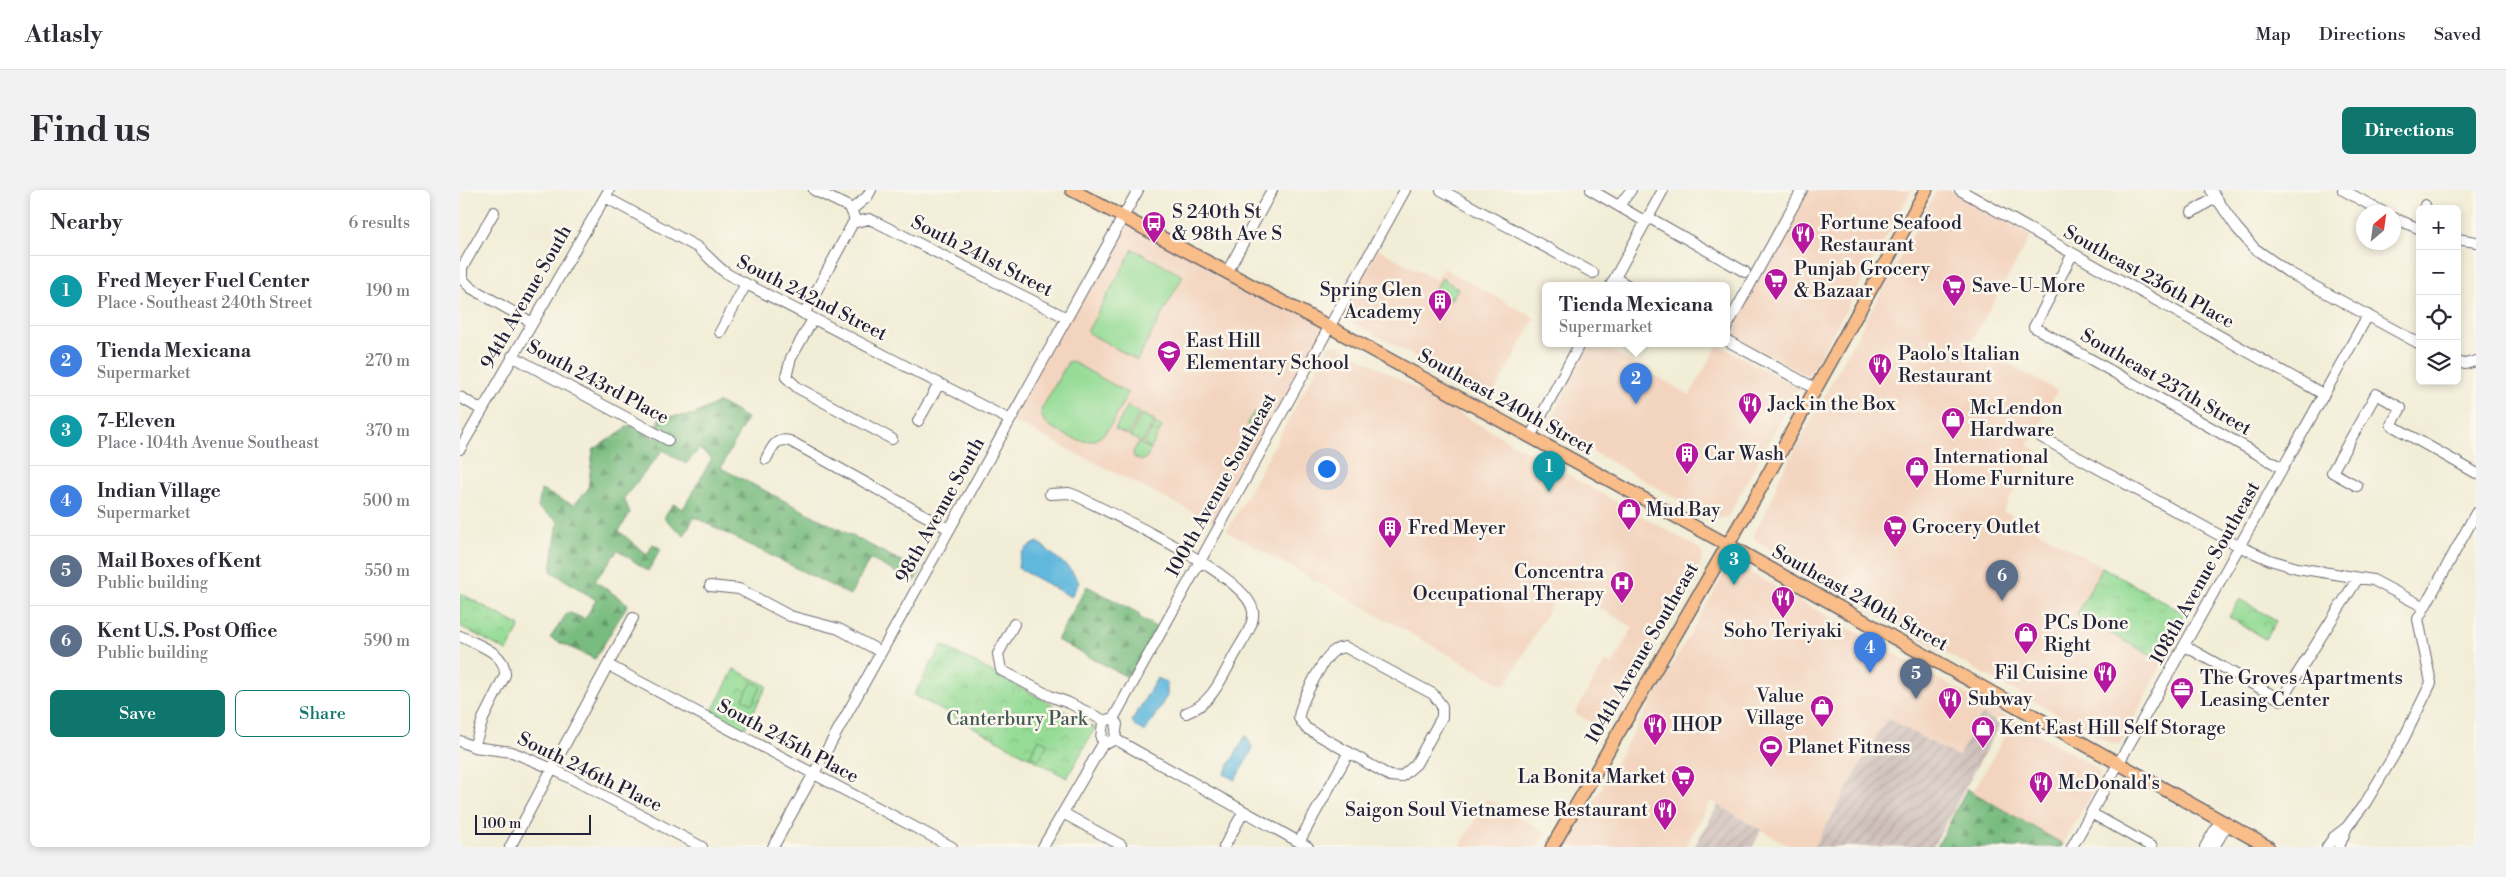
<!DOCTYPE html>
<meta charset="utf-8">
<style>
:root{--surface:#fff;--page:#f2f2f3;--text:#2b2b33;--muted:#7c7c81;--line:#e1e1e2;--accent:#0f766e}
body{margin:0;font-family:"Libre Bodoni",serif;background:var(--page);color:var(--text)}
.controls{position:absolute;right:15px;top:15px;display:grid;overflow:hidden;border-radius:8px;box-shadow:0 2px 8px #0003}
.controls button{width:45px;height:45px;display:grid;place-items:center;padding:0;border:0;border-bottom:1px solid var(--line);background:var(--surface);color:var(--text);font:25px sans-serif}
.compass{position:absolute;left:1896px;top:15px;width:45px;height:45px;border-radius:50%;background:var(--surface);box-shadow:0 2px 8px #0003;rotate:29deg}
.scale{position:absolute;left:15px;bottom:12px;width:116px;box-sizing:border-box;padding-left:5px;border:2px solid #22223b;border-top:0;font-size:14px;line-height:18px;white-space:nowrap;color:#22223b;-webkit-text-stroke:4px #fbf7ec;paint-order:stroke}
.you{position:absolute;left:866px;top:278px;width:18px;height:18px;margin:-12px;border:4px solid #fff;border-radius:50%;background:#1a73e8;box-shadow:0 0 0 8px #1a73e833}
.badge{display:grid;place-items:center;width:32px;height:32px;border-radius:50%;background:var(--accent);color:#fff;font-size:16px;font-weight:700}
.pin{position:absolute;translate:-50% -41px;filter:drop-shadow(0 1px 2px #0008)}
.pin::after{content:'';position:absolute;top:26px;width:18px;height:15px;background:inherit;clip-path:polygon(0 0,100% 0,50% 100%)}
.popup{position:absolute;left:1082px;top:92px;width:188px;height:65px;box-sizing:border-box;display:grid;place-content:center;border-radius:8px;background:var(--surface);filter:drop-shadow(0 1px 4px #0005);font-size:16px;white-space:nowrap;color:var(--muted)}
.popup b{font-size:19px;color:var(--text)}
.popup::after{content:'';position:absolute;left:50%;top:100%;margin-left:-10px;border:10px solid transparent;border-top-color:var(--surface)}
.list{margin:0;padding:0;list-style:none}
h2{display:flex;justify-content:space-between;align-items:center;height:65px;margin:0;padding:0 20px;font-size:21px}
h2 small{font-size:16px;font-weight:400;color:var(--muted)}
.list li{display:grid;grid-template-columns:32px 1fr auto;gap:15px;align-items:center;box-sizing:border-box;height:70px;padding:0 20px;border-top:1px solid var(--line)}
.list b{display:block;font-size:19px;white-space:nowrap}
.list p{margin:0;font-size:16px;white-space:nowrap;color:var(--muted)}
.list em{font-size:16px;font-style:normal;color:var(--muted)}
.actions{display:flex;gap:10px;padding:15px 20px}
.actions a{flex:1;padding:11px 0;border:1px solid var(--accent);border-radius:8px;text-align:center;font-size:18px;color:var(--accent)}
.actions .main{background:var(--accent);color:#fff}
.icon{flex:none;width:28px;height:28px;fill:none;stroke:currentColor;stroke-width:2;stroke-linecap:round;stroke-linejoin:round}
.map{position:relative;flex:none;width:2016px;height:657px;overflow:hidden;border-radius:8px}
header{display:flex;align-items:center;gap:30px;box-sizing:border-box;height:70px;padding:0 25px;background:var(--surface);border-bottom:1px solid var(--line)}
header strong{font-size:24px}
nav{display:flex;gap:28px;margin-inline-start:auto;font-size:18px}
.intro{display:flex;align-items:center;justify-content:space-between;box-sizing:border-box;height:120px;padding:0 30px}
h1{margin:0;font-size:35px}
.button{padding:12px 22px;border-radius:8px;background:var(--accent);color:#fff;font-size:18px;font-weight:700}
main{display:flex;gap:30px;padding:0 30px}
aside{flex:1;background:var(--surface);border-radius:8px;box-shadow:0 2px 8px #0003}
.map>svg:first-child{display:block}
.built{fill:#f3d4bf}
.industrial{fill:url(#industrial-furrows)}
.grass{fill:url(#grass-tufts);stroke:#5c7f68}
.forest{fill:url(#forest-firs);stroke:#4d6f5d}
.park{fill:url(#park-crowns);stroke:#5c7f68}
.pitch{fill:#96dc96;stroke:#5c7f68}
.water{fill:#60b8dd;stroke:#416d8c}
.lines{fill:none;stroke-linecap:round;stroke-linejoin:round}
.minor-casing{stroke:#6b6971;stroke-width:12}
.major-casing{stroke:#6b6971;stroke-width:15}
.minor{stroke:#fff;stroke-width:10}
.major{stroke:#f9bd89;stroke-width:12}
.labels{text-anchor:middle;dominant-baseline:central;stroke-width:5;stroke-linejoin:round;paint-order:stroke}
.poi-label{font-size:19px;fill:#22223b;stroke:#fbf7ec;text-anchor:start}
.street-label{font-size:19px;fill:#22223b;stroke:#fbf7ec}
.park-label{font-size:19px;fill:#455a56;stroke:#fbf7ec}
</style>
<header>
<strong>Atlasly</strong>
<nav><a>Map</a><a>Directions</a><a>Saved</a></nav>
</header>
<div class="intro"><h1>Find us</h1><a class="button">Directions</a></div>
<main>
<aside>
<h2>Nearby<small>6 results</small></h2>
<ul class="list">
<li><span class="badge" style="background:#0f9aa8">1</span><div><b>Fred Meyer Fuel Center</b><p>Place · Southeast 240th Street</p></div><em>190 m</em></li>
<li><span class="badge" style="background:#3f7fe0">2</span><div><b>Tienda Mexicana</b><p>Supermarket</p></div><em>270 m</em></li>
<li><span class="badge" style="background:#0f9aa8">3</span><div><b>7-Eleven</b><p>Place · 104th Avenue Southeast</p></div><em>370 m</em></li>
<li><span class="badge" style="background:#3f7fe0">4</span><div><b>Indian Village</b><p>Supermarket</p></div><em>500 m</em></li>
<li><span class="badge" style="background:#5c6f8a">5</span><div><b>Mail Boxes of Kent</b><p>Public building</p></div><em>550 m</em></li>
<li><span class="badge" style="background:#5c6f8a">6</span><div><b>Kent U.S. Post Office</b><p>Public building</p></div><em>590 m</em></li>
</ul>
<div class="actions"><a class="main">Save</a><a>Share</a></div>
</aside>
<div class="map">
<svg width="2016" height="657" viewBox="0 0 2016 657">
<defs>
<pattern id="industrial-furrows" width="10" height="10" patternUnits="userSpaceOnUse" patternTransform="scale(1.25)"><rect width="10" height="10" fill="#cfc0bb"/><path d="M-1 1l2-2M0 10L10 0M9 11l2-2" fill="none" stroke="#b1a5a2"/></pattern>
<pattern id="grass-tufts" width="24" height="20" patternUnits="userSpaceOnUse" patternTransform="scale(1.25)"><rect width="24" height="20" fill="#96dc96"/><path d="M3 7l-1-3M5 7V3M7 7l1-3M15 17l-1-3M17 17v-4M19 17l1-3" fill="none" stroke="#81bc82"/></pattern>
<pattern id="forest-firs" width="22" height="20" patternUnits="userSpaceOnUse" patternTransform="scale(1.25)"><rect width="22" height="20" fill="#78bc7f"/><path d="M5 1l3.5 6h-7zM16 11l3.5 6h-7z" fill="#629869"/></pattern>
<pattern id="park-crowns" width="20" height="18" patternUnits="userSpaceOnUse" patternTransform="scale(1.25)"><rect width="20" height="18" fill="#96dc96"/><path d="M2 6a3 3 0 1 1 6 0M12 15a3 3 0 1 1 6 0" fill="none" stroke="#81bc82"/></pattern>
</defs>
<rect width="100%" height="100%" fill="#fbf7ec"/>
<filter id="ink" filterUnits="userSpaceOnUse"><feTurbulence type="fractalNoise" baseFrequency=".02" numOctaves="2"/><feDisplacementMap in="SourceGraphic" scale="10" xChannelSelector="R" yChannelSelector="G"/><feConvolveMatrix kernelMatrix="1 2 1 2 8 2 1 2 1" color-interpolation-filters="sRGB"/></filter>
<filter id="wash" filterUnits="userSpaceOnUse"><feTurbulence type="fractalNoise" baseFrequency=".0096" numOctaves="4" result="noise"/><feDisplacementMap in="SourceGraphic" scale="20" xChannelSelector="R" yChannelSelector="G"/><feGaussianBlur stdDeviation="1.12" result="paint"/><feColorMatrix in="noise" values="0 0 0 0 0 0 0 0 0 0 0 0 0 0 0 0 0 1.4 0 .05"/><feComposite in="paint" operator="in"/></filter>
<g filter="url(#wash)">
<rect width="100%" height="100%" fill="#f2edd6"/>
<path class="built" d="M1337,0H1452L1352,181L1345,185L1266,142Z
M1477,0H1490L1571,46L1511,152L1597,201L1568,255L1577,260L1543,321L1642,377L1617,425L1703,472L1662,551L1659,554H1651L1376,402L1363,388L1297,352L1293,345L1312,309L1317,292Z
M663,27L868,136L759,335L550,230Z
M918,59L976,90L983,78L1075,128L1031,208L890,131L889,123L892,108Z
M1131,153H1136L1230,205L1258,155L1338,198L1268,327L1253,329L1087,236Z
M878,155L1240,359L1243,365L1239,378L1143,539L1115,523L1145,471L1152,475L1173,437L1102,397L1045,496L767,341L869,156Z
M1279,376L1548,528L1544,536L1522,524L1498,567L1427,528L1354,657H1331L1251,611L1225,657H1107L1268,378Z
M1554,530L1631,574L1637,579L1640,584V589L1603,654L1513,602Z
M1026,609L1086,642L1078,657H1000Z"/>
<path class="industrial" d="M1522,524L1540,534L1473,657H1354L1427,528L1498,567Z
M1258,615L1301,640L1293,657H1234Z"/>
<path class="grass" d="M1642,377L1729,426L1703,472L1617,425Z"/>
<path class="forest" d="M259,212L287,228L261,278L460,381L454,392L410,369L390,405L234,327L224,346L204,328L213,314L223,319L252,268L239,259L226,274L203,260L164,308L170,323L159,341L187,365L193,354L201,359L188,381L158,360L135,391L168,414L135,469L90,448L108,422L125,429L136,410L91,381L98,331L78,318L81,300L114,315L128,299L133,260L170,235L196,249L199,227L233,225Z
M627,396L680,424L679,427L699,439L671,489L597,450Z
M1507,599L1603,654L1601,657H1477Z"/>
<path class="park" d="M982,88L998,99L989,112L973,101Z
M794,222L804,228L797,240L787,234Z
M695,233L702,237L691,258L684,254Z
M678,253L691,259L686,268L681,271L674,267L673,262Z
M0,403L60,436L47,461L0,436Z
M1780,409L1816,431L1805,449L1769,427Z
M482,455L635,538L607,588L454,505Z
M274,479L307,496L284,540L251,523Z"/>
<path class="pitch" d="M673,59L723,86L677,170L627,142Z
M611,171L668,203C649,236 644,267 600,242C590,236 581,233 581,220L608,172Z
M668,216L680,223L668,245L655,239Z
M682,224L695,230L682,253L670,246Z
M292,492L301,497L292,514L283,509Z
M579,549L588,553L579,570L570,566Z"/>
<path class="water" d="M578,352L610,379L619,392L611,407L558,378C559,362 564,358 578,352Z
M697,488L707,492V506L685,542L676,537L672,531Z
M786,545L793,559L775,590L764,584Z"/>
</g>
<g filter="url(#ink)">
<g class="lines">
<g class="minor-casing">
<path id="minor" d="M981,0L1133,83
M1131,0L1186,32
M1500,0L1863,204
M1751,0L1776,37L1794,58L1828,82L1960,154
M1883,0L1923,22
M145,7L237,57C249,66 256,77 269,85L550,230
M1159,16L1171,0
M1964,19L1965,15
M391,20L407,7L411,0
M34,22L2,78V89L11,98L71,132
M1732,22L1755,8
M1188,27L1285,82
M1934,28L1960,39
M393,33L409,29L416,32L607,128
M1997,49L2016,52
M1612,65L1574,137L1822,278
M767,82L812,0
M1155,88L1167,95
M1151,95L1203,0
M344,124L395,29L391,20L387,16L354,0
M353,129L331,168L326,187L338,198L432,249
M1266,138L1342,0
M260,142L286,94
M1266,150L1356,199
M52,166L208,250
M1997,172L2005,174L2016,171
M0,207L22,220
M458,231L479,194
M1070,247L1120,153
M1581,247L1779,356L1810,370L1837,378L1913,390L1964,417
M0,259L149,0
M306,269C312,258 315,247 330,251L489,339
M1897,296L1872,282L1916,204L1941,218L1931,235L2016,283
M590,304L609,303L617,306C651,324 788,385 793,421C795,436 780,454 774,466C761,489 752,514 726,523
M250,396L279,399L330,426L379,439L421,462
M554,434L538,464L541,480L590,506L609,513L645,531
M0,446C17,455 46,462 45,485L23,529L14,557
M1725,456L1821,510L1898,388
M885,457L973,504L982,516V527L956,574L941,587L930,586L846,538L839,528C839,515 863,468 874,461C877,458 881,458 885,457Z
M148,475L492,657
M649,529H653L657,534L655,549L648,553L641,548L643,533Z
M653,529L945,0
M655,549L848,657
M0,551L14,557L52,562L93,579L242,657
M603,623L661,655
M1631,623L1692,657
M839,652L889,562
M50,657L173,428
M313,657L678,0
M583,657L644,552
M764,657L784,621
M1612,657L1908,125
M1745,657L1760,631
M1754,657L1767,635
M1867,657L1874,647L1887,637L1906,612L1943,550L1971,493L1958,429L2016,323
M1879,657L1887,637"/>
</g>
<g class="major-casing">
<path id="major" d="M612,0L868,136L1268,355L1808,657
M1092,657L1295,308L1466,0"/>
</g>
<use href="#minor" class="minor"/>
<use href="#major" class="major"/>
</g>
</g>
<defs>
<g id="bus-pin" transform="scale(1.25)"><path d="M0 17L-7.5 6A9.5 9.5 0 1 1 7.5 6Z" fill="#b5179e" stroke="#fbf7ec"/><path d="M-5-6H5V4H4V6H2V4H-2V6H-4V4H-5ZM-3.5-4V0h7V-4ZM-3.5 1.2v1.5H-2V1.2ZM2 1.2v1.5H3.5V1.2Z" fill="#fff"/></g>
<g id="restaurant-pin" transform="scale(1.25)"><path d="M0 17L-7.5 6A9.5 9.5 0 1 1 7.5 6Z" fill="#b5179e" stroke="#fbf7ec"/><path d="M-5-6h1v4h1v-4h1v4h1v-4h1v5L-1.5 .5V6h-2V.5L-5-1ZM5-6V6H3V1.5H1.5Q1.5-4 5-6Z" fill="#fff"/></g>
<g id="supermarket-pin" transform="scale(1.25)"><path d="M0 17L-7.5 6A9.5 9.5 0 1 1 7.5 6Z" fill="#b5179e" stroke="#fbf7ec"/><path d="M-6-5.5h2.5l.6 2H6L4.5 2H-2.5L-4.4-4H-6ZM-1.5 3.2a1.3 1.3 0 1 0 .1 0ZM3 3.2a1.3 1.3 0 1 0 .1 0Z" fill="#fff"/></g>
<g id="building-pin" transform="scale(1.25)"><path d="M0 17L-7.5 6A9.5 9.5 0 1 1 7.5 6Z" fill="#b5179e" stroke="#fbf7ec"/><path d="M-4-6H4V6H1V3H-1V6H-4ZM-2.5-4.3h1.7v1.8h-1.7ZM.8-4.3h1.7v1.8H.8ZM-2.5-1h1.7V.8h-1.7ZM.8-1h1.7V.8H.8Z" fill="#fff"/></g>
<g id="school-pin" transform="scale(1.25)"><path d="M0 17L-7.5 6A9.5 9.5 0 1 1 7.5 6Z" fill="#b5179e" stroke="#fbf7ec"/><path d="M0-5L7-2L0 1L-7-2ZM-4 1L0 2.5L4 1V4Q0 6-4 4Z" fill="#fff"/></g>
<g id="shop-pin" transform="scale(1.25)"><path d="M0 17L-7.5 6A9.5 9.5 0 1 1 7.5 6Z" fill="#b5179e" stroke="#fbf7ec"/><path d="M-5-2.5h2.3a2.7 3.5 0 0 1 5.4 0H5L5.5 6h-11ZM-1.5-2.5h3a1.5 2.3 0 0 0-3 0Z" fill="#fff"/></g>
<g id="hospital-pin" transform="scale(1.25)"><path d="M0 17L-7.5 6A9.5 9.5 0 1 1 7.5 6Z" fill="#b5179e" stroke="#fbf7ec"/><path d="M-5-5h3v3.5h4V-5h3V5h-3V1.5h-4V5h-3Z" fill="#fff"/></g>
<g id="office-pin" transform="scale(1.25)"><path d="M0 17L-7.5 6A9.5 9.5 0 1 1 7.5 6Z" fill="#b5179e" stroke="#fbf7ec"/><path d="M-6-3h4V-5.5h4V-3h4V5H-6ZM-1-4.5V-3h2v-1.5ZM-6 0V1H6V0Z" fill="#fff"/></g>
<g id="stadium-pin" transform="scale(1.25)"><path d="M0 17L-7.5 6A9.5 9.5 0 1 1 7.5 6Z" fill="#b5179e" stroke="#fbf7ec"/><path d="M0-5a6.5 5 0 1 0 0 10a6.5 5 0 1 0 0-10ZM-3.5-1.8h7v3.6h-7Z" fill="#fff"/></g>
</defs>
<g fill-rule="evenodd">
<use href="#bus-pin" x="694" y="33"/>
<use href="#restaurant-pin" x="1343" y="44"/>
<use href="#supermarket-pin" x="1316" y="90"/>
<use href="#supermarket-pin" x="1494" y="96"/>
<use href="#building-pin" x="980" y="111"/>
<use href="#school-pin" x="709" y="162"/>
<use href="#restaurant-pin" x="1420" y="175"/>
<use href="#restaurant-pin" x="1290" y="214"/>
<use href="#shop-pin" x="1493" y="229"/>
<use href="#building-pin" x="1227" y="264"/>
<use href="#shop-pin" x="1457" y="278"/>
<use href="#shop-pin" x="1169" y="320"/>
<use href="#supermarket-pin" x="1435" y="337"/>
<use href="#building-pin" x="930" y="338"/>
<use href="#hospital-pin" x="1162" y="393"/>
<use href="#restaurant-pin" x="1323" y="408"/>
<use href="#shop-pin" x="1566" y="444"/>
<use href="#restaurant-pin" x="1645" y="483"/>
<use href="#office-pin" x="1722" y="499"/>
<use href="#restaurant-pin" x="1490" y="509"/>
<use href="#shop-pin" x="1362" y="517"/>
<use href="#restaurant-pin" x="1195" y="535"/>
<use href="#shop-pin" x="1523" y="538"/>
<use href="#stadium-pin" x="1311" y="557"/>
<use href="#supermarket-pin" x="1223" y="587"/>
<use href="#restaurant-pin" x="1581" y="593"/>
<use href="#restaurant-pin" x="1205" y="620"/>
</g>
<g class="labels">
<g class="poi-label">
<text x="712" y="22">S 240th St<tspan x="712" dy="22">&amp; 98th Ave S</tspan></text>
<text x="1360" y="33">Fortune Seafood<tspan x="1360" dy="22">Restaurant</tspan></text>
<text x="1334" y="79">Punjab Grocery<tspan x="1334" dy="22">&amp; Bazaar</tspan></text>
<text x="1512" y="96">Save-U-More</text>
<text x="962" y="100" text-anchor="end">Spring Glen<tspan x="962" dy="22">Academy</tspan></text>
<text x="726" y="151">East Hill<tspan x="726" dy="22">Elementary School</tspan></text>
<text x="1438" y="164">Paolo's Italian<tspan x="1438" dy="22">Restaurant</tspan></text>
<text x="1308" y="214">Jack in the Box</text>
<text x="1510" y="218">McLendon<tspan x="1510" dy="22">Hardware</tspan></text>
<text x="1244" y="264">Car Wash</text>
<text x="1474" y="267">International<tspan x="1474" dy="22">Home Furniture</tspan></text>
<text x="1186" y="320">Mud Bay</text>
<text x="1452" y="337">Grocery Outlet</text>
<text x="948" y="338">Fred Meyer</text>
<text x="1144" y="382" text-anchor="end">Concentra<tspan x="1144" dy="22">Occupational Therapy</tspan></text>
<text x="1584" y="433">PCs Done<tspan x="1584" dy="22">Right</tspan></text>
<text x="1323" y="441" text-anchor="middle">Soho Teriyaki</text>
<text x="1628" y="483" text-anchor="end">Fil Cuisine</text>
<text x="1740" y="488">The Groves Apartments<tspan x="1740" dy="22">Leasing Center</tspan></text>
<text x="1344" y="506" text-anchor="end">Value<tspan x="1344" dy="22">Village</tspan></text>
<text x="1508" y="509">Subway</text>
<text x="1212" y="535">IHOP</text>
<text x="1540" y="538">Kent East Hill Self Storage</text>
<text x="1328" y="557">Planet Fitness</text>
<text x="1206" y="587" text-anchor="end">La Bonita Market</text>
<text x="1598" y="593">McDonald's</text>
<text x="1188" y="620" text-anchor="end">Saigon Soul Vietnamese Restaurant</text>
</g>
<g class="street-label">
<text transform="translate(522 66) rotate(27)">South 241st Street</text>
<text transform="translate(1689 87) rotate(29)">Southeast 236th Place</text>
<text transform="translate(66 107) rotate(-60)">94th Avenue South</text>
<text transform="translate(352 108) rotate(27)">South 242nd Street</text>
<text transform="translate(138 192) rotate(28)">South 243rd Place</text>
<text transform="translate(1706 192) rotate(30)">Southeast 237th Street</text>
<text transform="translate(1046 212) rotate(29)">Southeast 240th Street</text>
<text transform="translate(761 295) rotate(-61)">100th Avenue Southeast</text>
<text transform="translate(480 320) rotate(-61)">98th Avenue South</text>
<text transform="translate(1745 383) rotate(-61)">108th Avenue Southeast</text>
<text transform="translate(1400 408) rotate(29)">Southeast 240th Street</text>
<text transform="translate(1182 463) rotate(-60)">104th Avenue Southeast</text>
<text transform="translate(328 551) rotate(28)">South 245th Place</text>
<text transform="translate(130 582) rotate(26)">South 246th Place</text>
</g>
<g class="park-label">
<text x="557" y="529">Canterbury Park</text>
</g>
</g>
</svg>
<div class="controls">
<button>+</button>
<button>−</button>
<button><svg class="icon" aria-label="locate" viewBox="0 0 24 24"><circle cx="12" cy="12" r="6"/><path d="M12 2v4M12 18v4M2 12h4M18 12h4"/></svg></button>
<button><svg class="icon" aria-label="layers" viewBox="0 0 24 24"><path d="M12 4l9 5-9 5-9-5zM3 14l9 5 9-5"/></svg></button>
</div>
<svg class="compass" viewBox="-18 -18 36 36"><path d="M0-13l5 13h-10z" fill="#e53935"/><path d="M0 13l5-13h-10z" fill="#7c7c81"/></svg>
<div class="scale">100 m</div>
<div class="you"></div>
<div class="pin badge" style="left:1089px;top:302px;background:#0f9aa8">1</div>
<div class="pin badge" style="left:1176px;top:214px;background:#3f7fe0">2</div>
<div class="popup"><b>Tienda Mexicana</b>Supermarket</div>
<div class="pin badge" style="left:1274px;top:395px;background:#0f9aa8">3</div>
<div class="pin badge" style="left:1410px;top:483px;background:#3f7fe0">4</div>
<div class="pin badge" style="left:1456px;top:509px;background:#5c6f8a">5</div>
<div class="pin badge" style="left:1542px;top:411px;background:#5c6f8a">6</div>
</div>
</main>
